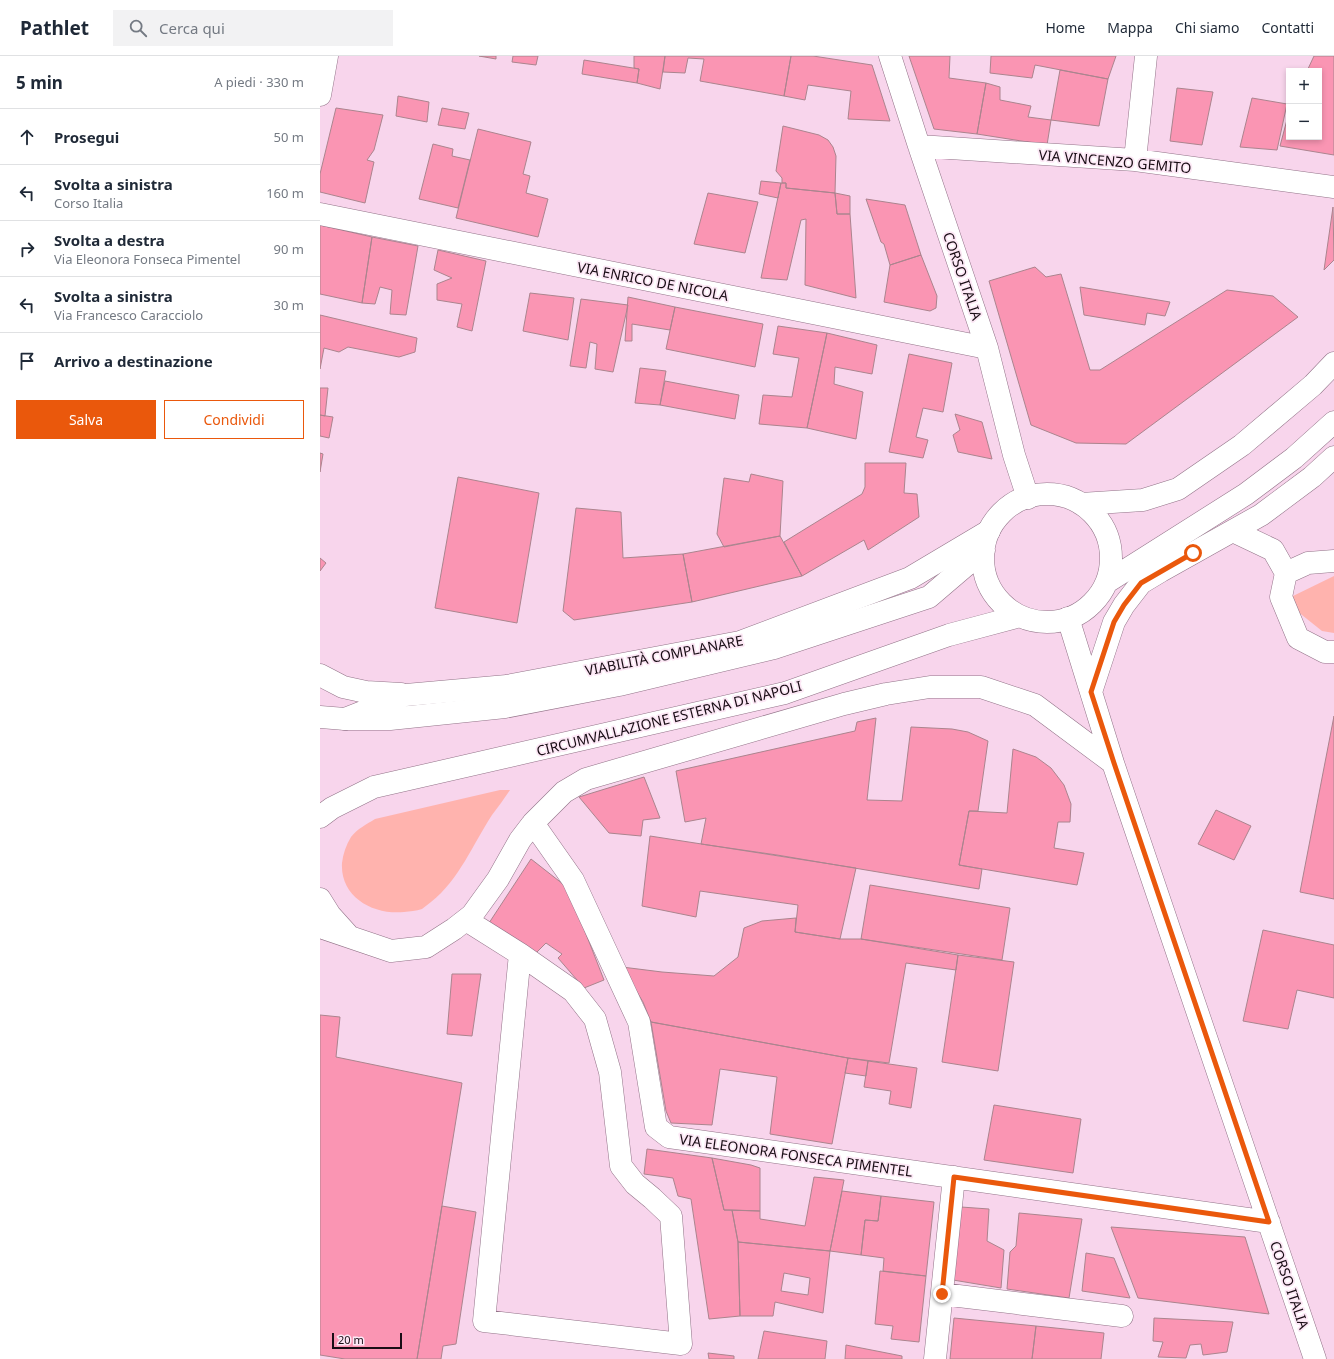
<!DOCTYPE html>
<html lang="it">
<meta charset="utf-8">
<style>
:root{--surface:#fff;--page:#f2f2f3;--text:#1f2937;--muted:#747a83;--line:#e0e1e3;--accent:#ea580c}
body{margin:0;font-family:"Noto Sans",sans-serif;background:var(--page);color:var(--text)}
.controls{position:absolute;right:12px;top:12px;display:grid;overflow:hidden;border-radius:0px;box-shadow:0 2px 6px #0003}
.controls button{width:36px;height:36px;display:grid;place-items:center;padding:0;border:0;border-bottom:1px solid var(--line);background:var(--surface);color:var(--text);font:20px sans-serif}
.scale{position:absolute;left:12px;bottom:10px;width:70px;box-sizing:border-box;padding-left:4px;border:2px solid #190d15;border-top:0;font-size:11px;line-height:14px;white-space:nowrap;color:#190d15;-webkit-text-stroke:3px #fce7f5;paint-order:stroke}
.stop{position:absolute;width:12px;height:12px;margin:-9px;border:3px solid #ea580c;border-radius:50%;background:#fff}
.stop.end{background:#ea580c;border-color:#fff;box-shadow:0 1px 4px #0008}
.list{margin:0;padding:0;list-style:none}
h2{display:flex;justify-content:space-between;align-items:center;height:52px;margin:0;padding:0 16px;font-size:17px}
h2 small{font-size:13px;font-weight:400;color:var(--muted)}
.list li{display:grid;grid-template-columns:26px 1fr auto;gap:12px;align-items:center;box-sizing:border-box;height:56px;padding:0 16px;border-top:1px solid var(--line)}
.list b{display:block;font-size:15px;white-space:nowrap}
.list p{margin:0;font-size:13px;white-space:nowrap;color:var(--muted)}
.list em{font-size:13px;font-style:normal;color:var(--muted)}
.actions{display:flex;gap:8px;padding:12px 16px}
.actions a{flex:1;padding:9px 0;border:1px solid var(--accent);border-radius:0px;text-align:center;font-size:14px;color:var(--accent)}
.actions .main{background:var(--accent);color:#fff}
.icon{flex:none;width:22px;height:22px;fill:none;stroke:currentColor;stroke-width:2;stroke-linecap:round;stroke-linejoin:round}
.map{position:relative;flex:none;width:1014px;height:1303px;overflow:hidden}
header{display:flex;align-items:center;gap:24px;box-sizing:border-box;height:56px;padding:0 20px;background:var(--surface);border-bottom:1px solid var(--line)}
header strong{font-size:19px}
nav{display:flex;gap:22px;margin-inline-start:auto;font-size:14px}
.search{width:280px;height:36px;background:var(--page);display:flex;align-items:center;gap:10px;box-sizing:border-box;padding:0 14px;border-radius:0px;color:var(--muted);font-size:15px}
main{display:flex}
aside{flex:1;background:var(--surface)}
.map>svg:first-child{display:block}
.green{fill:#ffb3ae}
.building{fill:#fa95b3;stroke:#ab848e;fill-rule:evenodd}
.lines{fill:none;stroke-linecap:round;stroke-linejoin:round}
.minor-casing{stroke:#927388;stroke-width:23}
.highway-casing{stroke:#927388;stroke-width:23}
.minor{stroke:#fff;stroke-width:22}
.highway{stroke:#fff;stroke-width:22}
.route{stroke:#ea580c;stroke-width:5}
.labels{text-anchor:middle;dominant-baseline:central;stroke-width:3.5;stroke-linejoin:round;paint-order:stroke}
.street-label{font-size:14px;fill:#190d15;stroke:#fce7f5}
</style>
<header>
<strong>Pathlet</strong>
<div class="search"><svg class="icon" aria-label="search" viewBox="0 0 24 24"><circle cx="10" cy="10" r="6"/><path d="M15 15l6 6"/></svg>Cerca qui</div>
<nav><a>Home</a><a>Mappa</a><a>Chi siamo</a><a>Contatti</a></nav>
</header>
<main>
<aside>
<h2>5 min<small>A piedi · 330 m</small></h2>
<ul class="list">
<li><svg class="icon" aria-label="ahead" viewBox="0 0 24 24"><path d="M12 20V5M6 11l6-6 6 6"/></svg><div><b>Prosegui</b></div><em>50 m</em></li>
<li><svg class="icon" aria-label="left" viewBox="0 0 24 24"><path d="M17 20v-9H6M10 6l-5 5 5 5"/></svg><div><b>Svolta a sinistra</b><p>Corso Italia</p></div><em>160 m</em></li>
<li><svg class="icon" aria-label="right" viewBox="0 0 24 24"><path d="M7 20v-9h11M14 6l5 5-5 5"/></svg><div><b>Svolta a destra</b><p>Via Eleonora Fonseca Pimentel</p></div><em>90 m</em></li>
<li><svg class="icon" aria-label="left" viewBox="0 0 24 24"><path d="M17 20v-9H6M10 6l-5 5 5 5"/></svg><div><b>Svolta a sinistra</b><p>Via Francesco Caracciolo</p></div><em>30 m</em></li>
<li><svg class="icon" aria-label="arrive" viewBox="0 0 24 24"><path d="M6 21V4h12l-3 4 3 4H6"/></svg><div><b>Arrivo a destinazione</b></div></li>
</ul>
<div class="actions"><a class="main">Salva</a><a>Condividi</a></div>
</aside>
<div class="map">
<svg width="1014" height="1303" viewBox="0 0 1014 1303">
<rect width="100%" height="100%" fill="#f8d5ec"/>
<path class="green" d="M1014,520V577L1002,575L977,555L973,540Z
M180,734H190C184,743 178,751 172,759C153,788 139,824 111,846C108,848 105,851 102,853C96,855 90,855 84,856C53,859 20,841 22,807C23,798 26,789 31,781C37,773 47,768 55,763Z"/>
<path class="building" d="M159,0H176V3Z
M193,0H218L216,9L192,6Z
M314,0H345L340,33L317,27L319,13L314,12Z
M345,0H471L464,40L380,25L384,3L368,2L365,17L343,16Z
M471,0H493L552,9L570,65L528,63L531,35L488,29L485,44L464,40Z
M589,0H630L629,22L666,27L657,78L614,73Z
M671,0H796L788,23L715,9L712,22L670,17Z
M994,0H1014V99L960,90L968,60L969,81H999V15H987Z
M264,4L319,13L317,27L262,18Z
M740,14L788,23L779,70L731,64Z
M666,27L680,31V44L711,50L708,61L731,64L727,89L657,78Z
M857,32L893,36L882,89L850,85Z
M78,40L109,46L107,66L76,60Z
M932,42L967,48L957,94L920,91Z
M16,52L63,59L54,94L47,104L54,106L45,147L0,136V118Z
M122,52L149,57L145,73L118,69Z
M463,70L499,79L508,84L513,91L516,100L515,137L466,132V127H462V122L456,115Z
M158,73L211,86L203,118L210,120L206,137L228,143L218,181L136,162Z
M113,88L133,93L132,100L150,104L138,152L99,143Z
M441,125L461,127L458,142L439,138Z
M461,127H466V132L515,137L517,158H530L536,242L485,229L486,163L481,164L467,224L441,222Z
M388,137L438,146L425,197L374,188Z
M515,137L530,140V158H517Z
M546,143L585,149L601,199L570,209L564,188L561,186Z
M1013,151L1014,204L1004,214Z
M0,169L52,181L42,247L0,238Z
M52,181L98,190L86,259L70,258L72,234L60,231L55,248L42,247Z
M118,194L166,205L152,275L137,271L142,248L117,244V228L132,222L114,214Z
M601,199L617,240L616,252L610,255L564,246L570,209Z
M715,211L726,221L741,218L770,314H780L907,234L953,240L978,261L806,388L756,387L711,369L669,225Z
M760,231L850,246L845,260L827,257L825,269L764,259Z
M210,237L254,242L248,284L203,275Z
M308,241L355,251L350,274L312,268V285H305Z
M261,243L308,249L293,316L275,313L277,288L270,286L266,312L250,310Z
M355,251L443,268L435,311L346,293Z
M0,259L97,282L95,296L79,301L28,291L19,296L4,292L0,313Z
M458,270L507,277L487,372L439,368L443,339L472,341L479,302L453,298Z
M507,277L557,289L552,318L515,311L514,328L543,336L536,383L487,372Z
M589,298L632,307L623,356L603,352L596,381L608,384L603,402L569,396Z
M320,312L346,315L340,349L315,347Z
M345,325L419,339L415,363L340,349Z
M0,332H8L5,360L0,359Z
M635,358L662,366L672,403L638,396L633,379L640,374Z
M0,359L13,361L9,382L0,380Z
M0,397L3,398L0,416Z
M545,407H586L584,437L597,438L599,461L548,494L544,484L482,520L464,486L542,438L545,431Z
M431,418L463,425L460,480L404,491L397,478L404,422L429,426Z
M138,421L219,437L197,567L115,552Z
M256,452L301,456L303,502L363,498L372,546L254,564L243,555Z
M460,480L482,520L372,546L363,498Z
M0,502L6,507L0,515Z
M1014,660V843L980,836Z
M556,662L547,744L582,745L591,671L632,673L648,676L668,685L658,755H649L639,809L662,813L659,833L457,799L381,788L386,762L365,766L356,715L535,675L537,666Z
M693,693L716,701L731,712L744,729L751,748L750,766H738L734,792L764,797L757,829L639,809L649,755L687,757Z
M324,721L340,762L323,764L321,780L289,777L259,741Z
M896,754L931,770L914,804L878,788Z
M330,780L536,812L520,883L475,876L478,849L380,835L376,861L322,850Z
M211,803L248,832L284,924L264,932L238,902L242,898L226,887L215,898L169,867Z
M550,829L690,852L682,904L541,883Z
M476,862L475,876L520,883H541L638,899L636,914L586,907L569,1007L528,1002L331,966L323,946L302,911L342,916L394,920L418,901L424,872L442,865Z
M943,874L1014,889V942L977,934L968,973L923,965Z
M638,899L694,906L678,1015L622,1006Z
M132,918H161L152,980L127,978Z
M0,959L20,961L16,1001L142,1027L97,1303H25L0,1299Z
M331,966L528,1002L512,1088L450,1078L457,1021L400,1013L392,1069L351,1067L346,1055Z
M528,1002L548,1005L546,1020L525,1017Z
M548,1005L597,1012L591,1052L569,1048L571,1035L544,1031Z
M674,1049L761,1063L753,1117L664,1104Z
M327,1093L392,1102L404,1154H412L418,1186L420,1260L389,1263L371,1143L358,1140L353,1122L324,1118Z
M392,1102L431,1109L440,1112V1155L404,1154Z
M494,1121L524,1124L510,1195L418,1186L412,1154L440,1155V1163L485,1170Z
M522,1135L561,1140L558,1165L545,1164L541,1199L510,1195Z
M561,1140L614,1146L606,1220L563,1215L564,1202L541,1199L545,1164L558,1165Z
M122,1150L156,1156L136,1288L123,1290L121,1303H97Z
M641,1151L669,1153L667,1185L684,1194L681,1232L633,1224Z
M699,1157L762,1163L749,1242L687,1233L690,1196L696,1190Z
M791,1171L925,1181L949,1258L818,1242Z
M418,1186L510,1195L503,1257L455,1246L453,1260H420ZM464,1217L490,1222L488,1239L461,1235Z
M766,1197L794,1202L810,1242L762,1235Z
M560,1215L606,1220L599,1286L571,1283L573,1270L555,1268Z
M634,1262L716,1270L712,1303H630Z
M834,1262L913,1266L907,1296L883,1299L881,1288L870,1289L866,1302L838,1301L843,1286L833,1285Z
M716,1270L784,1277L781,1303H712Z
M444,1275L507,1285L505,1303H438Z
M526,1289L582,1300V1303H525Z
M388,1297L414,1300V1303H389Z"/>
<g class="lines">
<g class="minor-casing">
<path id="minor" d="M570,0L599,90L667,292L694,399L708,442
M0,39L7,0
M599,90L815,104L1014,131
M815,104L826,0
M0,158L667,292
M913,475L953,494L966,517L961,541L978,582L1005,596H1014
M966,517L988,507L1014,505
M748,562L793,707L995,1303
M0,619L23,631L46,636L81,638
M771,636L794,566L804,549L821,527L841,515L941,459L992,421L1014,401
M25,663L86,639L187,630L420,586L590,522L669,475
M213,767L253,824L319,966L336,1071L349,1081L949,1166
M0,843L10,859L28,879
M146,864L200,898L164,1265L361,1288L351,1160L332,1142L315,1128L301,1110L290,1016L275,963L253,935L200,898
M0,871L71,895L106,891L134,873L152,859L178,823L200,784L213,767L244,736L266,723L524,648L566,638L610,631H661L715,649L793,707
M622,1238L802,1260
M615,1303L634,1121"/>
</g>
<g class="highway-casing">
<path id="highway" d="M663 502a64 64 0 1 1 128 0a64 64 0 1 1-128 0Z
M761,448L823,444L858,433L922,389L993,329L1014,307
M787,526L926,438L974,402L1014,366
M0,661L25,663H70L185,651L299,629L454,592L609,541L664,494
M0,761L12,752L54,731L465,637L629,579L700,560"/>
</g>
<use href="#minor" class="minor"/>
<use href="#highway" class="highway"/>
</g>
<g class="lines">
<path class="route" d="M622,1238L634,1121L949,1166L794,707L771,636L794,566L804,549L821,527L873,497"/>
</g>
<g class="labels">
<g class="street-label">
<text transform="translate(795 105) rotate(5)">VIA VINCENZO GEMITO</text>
<text transform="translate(643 220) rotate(71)">CORSO ITALIA</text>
<text transform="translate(333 225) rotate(11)">VIA ENRICO DE NICOLA</text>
<text transform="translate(344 599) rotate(-11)">VIABILITÀ COMPLANARE</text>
<text transform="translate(349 662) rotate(-14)">CIRCUMVALLAZIONE ESTERNA DI NAPOLI</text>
<text transform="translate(476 1099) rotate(8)">VIA ELEONORA FONSECA PIMENTEL</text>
<text transform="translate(970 1229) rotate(71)">CORSO ITALIA</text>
</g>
</g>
</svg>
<div class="controls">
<button>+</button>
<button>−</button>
</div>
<div class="scale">20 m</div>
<div class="stop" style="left:873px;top:497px"></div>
<div class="stop end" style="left:622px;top:1238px"></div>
</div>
</main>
